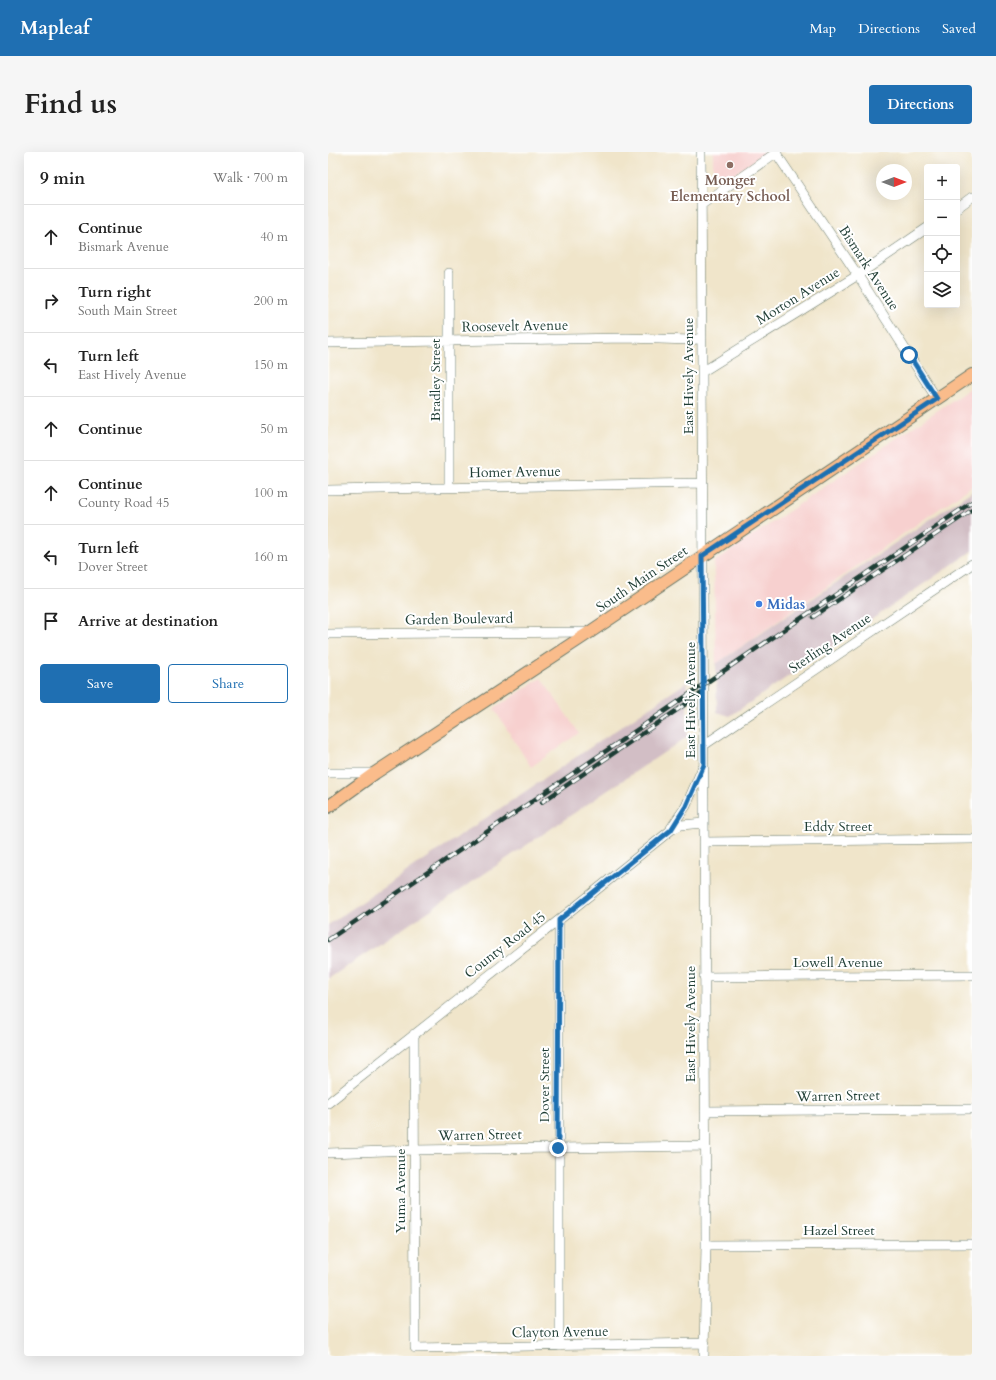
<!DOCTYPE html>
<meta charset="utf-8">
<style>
:root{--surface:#fff;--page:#f6f6f6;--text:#222;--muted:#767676;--line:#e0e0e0;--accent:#1f6fb2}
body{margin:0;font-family:Cardo,serif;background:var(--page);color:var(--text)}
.controls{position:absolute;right:12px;top:12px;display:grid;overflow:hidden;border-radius:4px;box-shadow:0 4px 16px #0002}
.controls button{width:36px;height:36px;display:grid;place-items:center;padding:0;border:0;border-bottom:1px solid var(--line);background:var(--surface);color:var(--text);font:20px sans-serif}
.compass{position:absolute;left:548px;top:12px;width:36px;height:36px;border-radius:50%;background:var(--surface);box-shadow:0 4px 16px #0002;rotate:90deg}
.stop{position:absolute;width:12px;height:12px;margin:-9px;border:3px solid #1f6fb2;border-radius:50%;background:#fff}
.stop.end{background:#1f6fb2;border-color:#fff;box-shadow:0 1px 4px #0008}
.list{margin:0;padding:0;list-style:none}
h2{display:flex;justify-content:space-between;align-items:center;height:52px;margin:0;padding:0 16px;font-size:17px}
h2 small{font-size:13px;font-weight:400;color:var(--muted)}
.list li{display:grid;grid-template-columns:26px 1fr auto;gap:12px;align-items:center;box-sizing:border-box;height:64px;padding:0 16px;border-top:1px solid var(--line)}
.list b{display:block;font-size:15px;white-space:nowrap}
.list p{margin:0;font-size:13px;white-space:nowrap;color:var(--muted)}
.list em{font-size:13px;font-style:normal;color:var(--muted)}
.actions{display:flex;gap:8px;padding:12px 16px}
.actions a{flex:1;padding:9px 0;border:1px solid var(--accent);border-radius:4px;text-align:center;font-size:14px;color:var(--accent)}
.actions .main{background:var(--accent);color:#fff}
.icon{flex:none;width:22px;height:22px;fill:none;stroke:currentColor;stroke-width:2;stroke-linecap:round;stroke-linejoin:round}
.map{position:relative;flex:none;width:644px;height:1204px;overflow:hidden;border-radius:4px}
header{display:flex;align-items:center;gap:24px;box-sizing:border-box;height:56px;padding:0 20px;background:var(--accent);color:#fff}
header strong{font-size:19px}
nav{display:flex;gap:22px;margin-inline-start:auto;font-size:14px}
.intro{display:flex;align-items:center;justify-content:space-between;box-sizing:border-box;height:96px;padding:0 24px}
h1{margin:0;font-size:28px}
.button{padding:10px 18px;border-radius:4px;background:var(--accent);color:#fff;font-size:14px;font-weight:700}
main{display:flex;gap:24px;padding:0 24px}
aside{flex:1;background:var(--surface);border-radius:4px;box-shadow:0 4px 16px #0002}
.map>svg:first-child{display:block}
.built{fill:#f7d0cf}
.industrial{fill:#d2bec5}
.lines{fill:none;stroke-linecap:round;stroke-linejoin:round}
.minor-casing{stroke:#687868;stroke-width:10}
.major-casing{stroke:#687868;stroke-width:14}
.minor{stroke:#fff;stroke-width:9}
.major{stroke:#fabc8b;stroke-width:12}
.rail-casing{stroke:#1f3d34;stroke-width:4.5}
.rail{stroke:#fff;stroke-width:3;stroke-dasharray:9;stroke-linecap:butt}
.route{stroke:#1f6fb2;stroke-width:5}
.education-dot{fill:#8d6e63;stroke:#fff;stroke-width:1.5}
.shop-dot{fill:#3f7fe0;stroke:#fff;stroke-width:1.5}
.labels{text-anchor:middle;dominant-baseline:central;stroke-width:4;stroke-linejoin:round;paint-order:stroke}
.education-label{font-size:14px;font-weight:bold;fill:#785e54;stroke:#fff}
.street-label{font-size:14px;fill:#1f3d34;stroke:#fff}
.shop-label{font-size:14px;font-weight:bold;fill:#366cbe;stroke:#fff;text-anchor:start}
</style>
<header>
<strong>Mapleaf</strong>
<nav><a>Map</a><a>Directions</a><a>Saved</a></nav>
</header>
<div class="intro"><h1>Find us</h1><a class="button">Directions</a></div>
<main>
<aside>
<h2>9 min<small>Walk · 700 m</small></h2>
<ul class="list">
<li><svg class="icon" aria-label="ahead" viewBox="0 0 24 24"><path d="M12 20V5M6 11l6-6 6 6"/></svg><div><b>Continue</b><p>Bismark Avenue</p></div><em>40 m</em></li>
<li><svg class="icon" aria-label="right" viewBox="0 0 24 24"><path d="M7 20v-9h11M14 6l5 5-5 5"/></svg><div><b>Turn right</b><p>South Main Street</p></div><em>200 m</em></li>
<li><svg class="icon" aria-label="left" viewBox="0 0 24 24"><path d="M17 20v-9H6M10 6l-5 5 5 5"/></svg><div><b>Turn left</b><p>East Hively Avenue</p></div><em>150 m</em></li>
<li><svg class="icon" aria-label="ahead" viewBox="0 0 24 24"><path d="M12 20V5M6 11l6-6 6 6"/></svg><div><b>Continue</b></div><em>50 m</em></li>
<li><svg class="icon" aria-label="ahead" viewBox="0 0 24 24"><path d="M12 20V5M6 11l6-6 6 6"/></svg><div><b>Continue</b><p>County Road 45</p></div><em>100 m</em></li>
<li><svg class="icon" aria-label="left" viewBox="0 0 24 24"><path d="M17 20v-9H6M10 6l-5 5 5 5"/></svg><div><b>Turn left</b><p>Dover Street</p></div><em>160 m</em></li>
<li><svg class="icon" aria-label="arrive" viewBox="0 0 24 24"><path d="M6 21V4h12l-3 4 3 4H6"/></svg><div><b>Arrive at destination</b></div></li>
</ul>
<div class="actions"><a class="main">Save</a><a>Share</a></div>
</aside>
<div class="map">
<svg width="644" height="1204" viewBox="0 0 644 1204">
<rect width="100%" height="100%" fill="#fff"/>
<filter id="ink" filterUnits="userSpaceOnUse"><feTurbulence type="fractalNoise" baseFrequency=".025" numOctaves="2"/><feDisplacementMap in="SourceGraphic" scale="8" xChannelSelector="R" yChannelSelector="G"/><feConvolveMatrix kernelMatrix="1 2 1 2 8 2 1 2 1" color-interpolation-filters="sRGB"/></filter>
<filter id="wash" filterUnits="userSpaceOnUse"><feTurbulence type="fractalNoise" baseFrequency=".012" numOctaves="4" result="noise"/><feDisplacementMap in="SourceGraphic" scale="16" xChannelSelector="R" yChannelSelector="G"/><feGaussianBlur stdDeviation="0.9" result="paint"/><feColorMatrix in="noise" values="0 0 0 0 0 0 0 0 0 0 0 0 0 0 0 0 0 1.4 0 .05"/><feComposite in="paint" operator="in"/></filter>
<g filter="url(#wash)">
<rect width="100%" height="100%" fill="#f0e5ca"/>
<path class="built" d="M385,0H439L393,31H389L386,29L385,26Z
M644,235V334L388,512L386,410Z
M213,526L251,581L203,615L166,557Z"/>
<path class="industrial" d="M644,339V399L402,564L389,560L388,512Z
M359,530V585L0,827V773Z"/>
</g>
<g filter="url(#ink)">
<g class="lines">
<g class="minor-casing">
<path id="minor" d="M373,0L378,1093L376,1204
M448,1L533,128L609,247
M373,53L449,0
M629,56L644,45
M0,191L299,186L363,188L374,186
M374,220L530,123L599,76
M121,335V121
M0,338L375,331
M0,482L262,480
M376,593L644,412
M0,621H47
M343,676L358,654L374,617
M376,690L644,687
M376,825L644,823
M86,882L87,1196L377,1191
M0,951L231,768L343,678L353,673L376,671
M377,959L644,957
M0,1001L86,998L377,994
M378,1093L644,1092
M231,1194V768"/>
</g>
<g class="major-casing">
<path id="major" d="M0,655L47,621L262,480L644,223"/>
</g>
<use href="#minor" class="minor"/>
<use href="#major" class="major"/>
<g class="rail-casing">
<path id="rail" d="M485,465L644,358
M214,650L374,541
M0,788L644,350"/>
</g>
<use href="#rail" class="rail"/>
</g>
</g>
<g class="lines" filter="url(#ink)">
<path class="route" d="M230,996L231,768L343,678L358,654L376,613L374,404L609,247L581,203"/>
</g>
<circle class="education-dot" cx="402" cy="13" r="4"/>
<circle class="shop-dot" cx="431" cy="452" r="4"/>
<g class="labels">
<g class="education-label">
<text x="402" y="28">Monger<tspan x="402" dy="16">Elementary School</tspan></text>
</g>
<g class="street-label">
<text transform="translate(541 116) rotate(57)">Bismark Avenue</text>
<text transform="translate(470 144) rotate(-32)">Morton Avenue</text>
<text transform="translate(187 174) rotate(-1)">Roosevelt Avenue</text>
<text transform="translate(360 224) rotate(-90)">East Hively Avenue</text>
<text transform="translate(107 228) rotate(-90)">Bradley Street</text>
<text transform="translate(187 320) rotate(-1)">Homer Avenue</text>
<text transform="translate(314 427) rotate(-34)">South Main Street</text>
<text transform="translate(131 467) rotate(-1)">Garden Boulevard</text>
<text transform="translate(502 491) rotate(-34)">Sterling Avenue</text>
<text transform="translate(362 548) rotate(-90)">East Hively Avenue</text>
<text x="510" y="674">Eddy Street</text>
<text transform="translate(177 793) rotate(-38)">County Road 45</text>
<text x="510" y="810">Lowell Avenue</text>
<text transform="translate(362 872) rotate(-90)">East Hively Avenue</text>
<text transform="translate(216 933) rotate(-90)">Dover Street</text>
<text transform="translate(510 944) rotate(-1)">Warren Street</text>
<text transform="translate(152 983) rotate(-1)">Warren Street</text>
<text transform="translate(72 1039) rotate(-90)">Yuma Avenue</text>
<text x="511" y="1078">Hazel Street</text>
<text transform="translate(232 1180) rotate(-1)">Clayton Avenue</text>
</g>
<g class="shop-label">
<text x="439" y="452">Midas</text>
</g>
</g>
</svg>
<div class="controls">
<button>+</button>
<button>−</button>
<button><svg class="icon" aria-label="locate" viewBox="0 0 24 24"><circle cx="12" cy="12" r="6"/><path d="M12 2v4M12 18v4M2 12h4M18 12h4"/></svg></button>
<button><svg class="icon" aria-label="layers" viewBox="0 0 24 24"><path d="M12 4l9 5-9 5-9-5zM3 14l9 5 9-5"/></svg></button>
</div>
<svg class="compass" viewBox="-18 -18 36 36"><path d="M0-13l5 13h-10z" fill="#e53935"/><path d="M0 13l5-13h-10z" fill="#767676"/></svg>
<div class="stop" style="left:581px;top:203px"></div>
<div class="stop end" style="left:230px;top:996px"></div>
</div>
</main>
